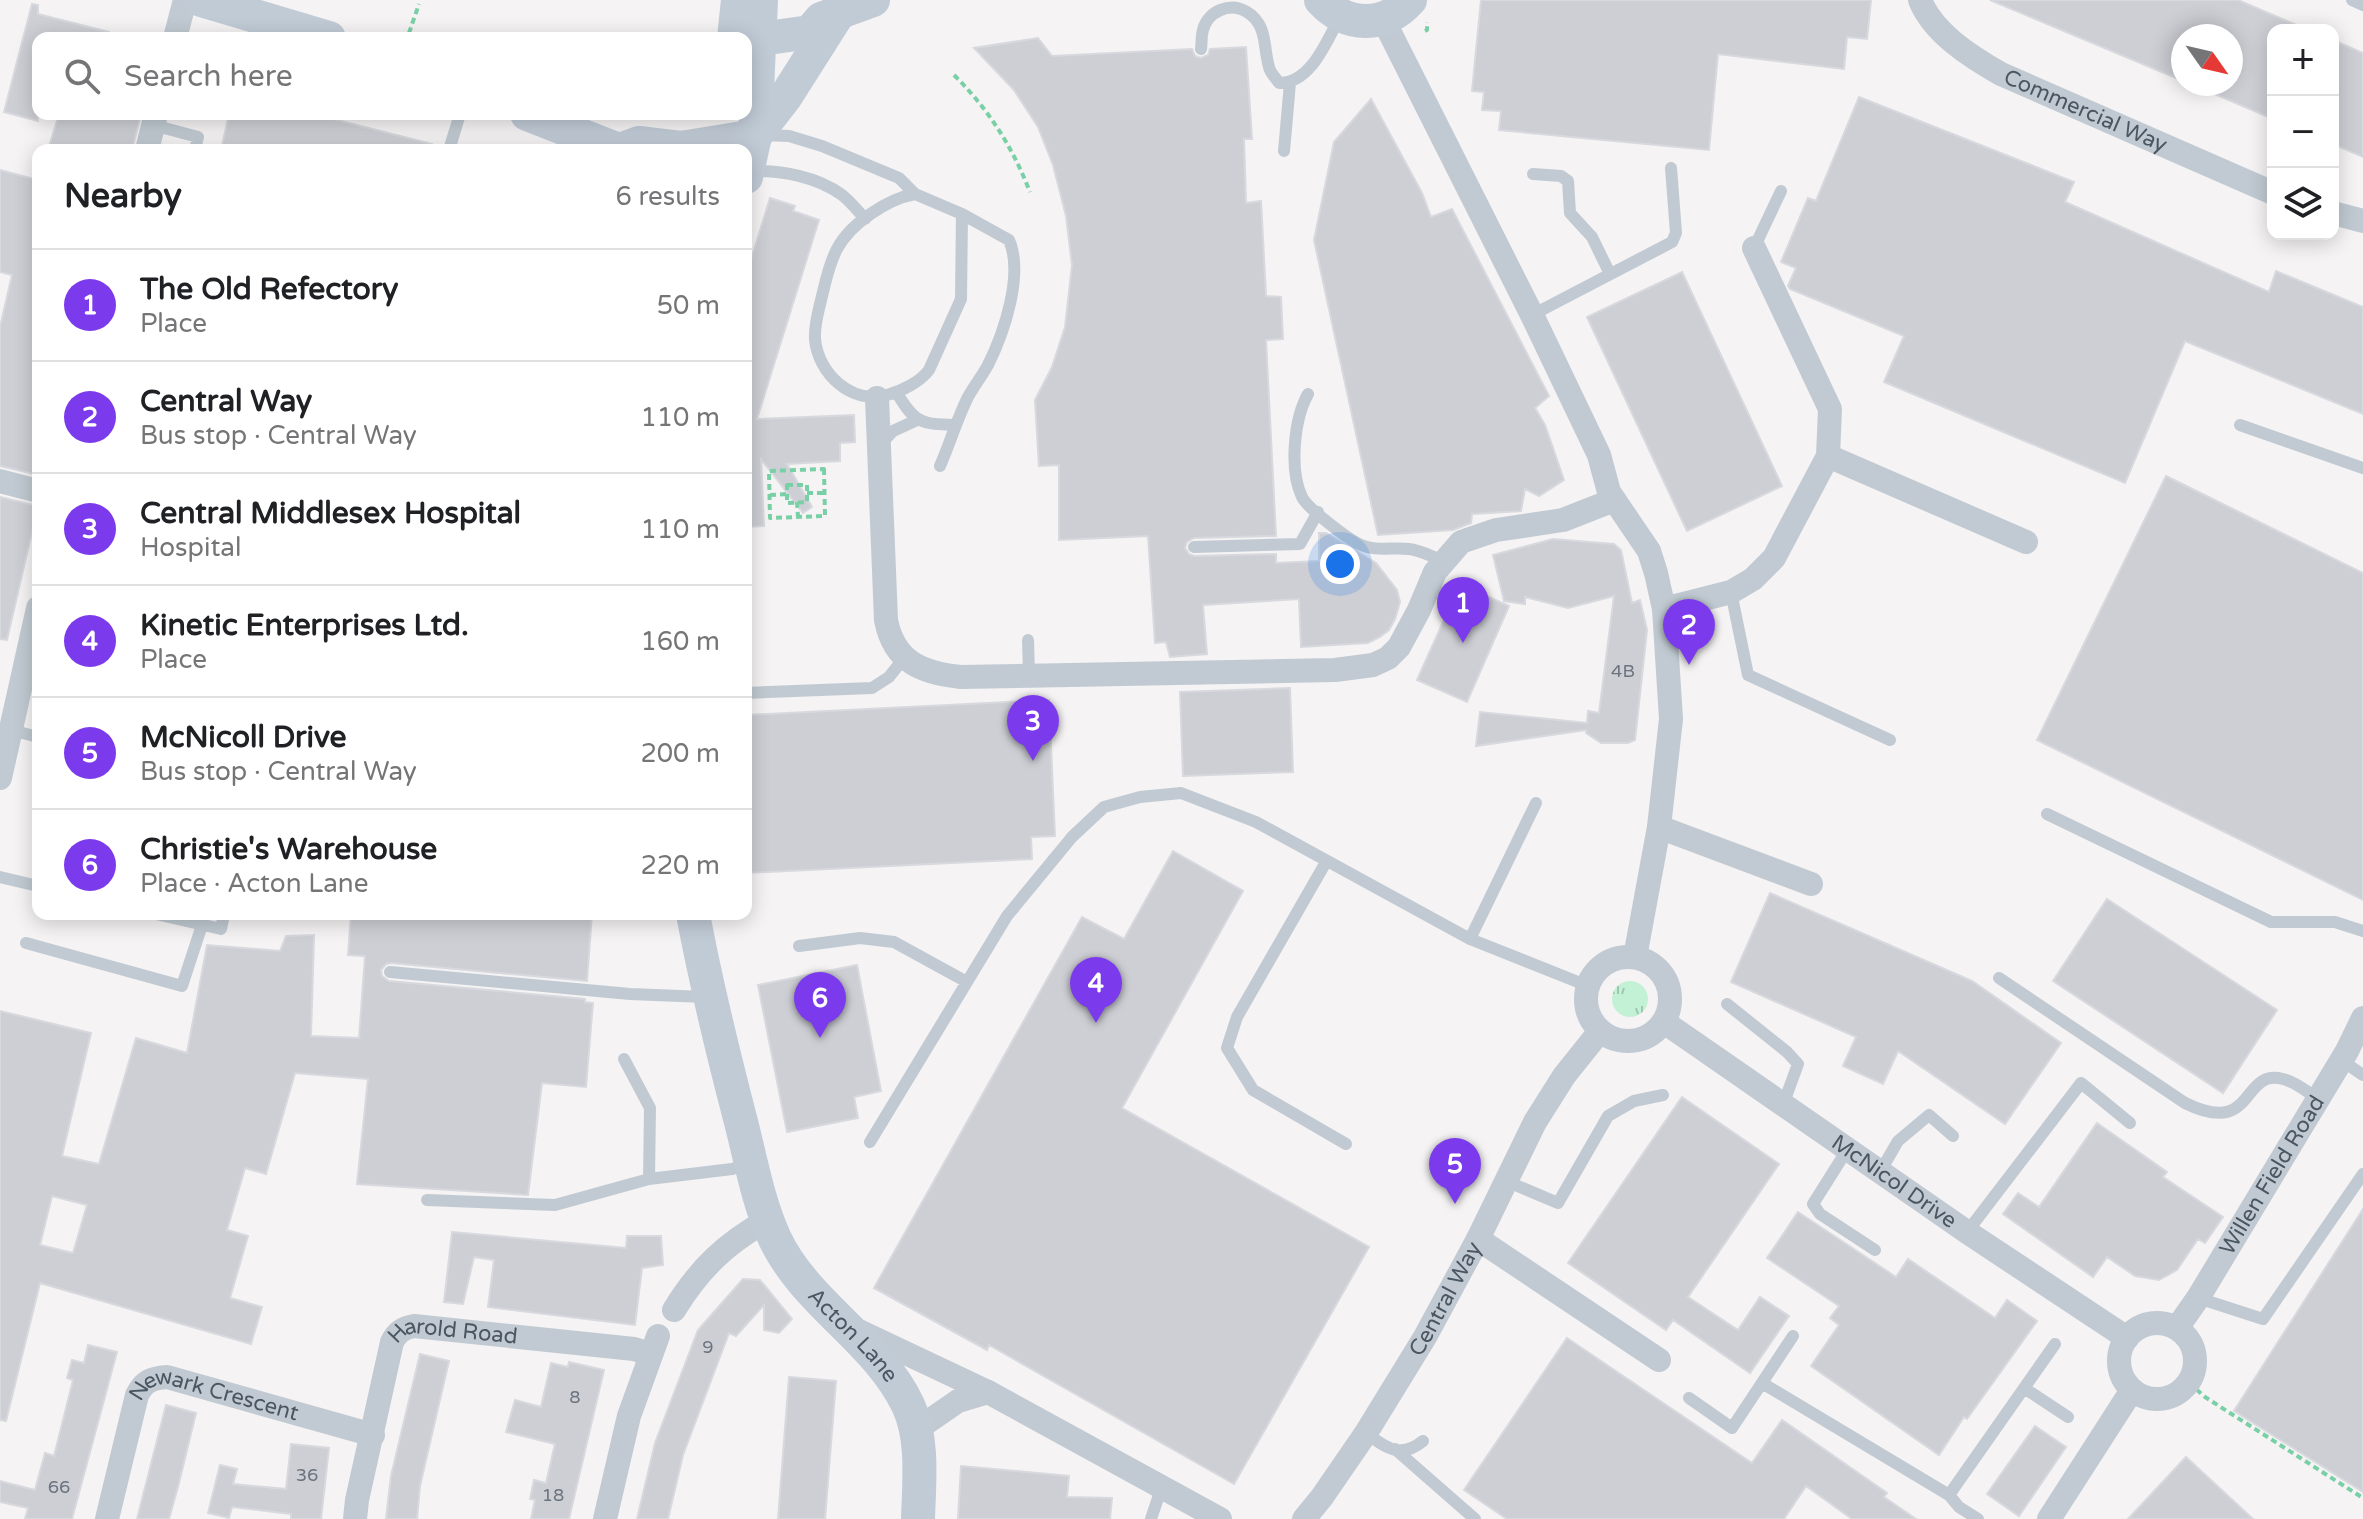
<!DOCTYPE html>
<meta charset="utf-8">
<style>
:root{--surface:#fff;--page:#f2f2f2;--text:#202124;--muted:#757577;--line:#e0e0e0;--accent:#7c3aed}
body{margin:0;font-family:"Varela Round",sans-serif;background:var(--page);color:var(--text)}
.controls{position:absolute;right:24px;top:24px;display:grid;overflow:hidden;border-radius:16px;box-shadow:0 4px 20px #0003}
.controls button{width:72px;height:72px;display:grid;place-items:center;padding:0;border:0;border-bottom:2px solid var(--line);background:var(--surface);color:var(--text);font:40px sans-serif}
.compass{position:absolute;left:2171px;top:24px;width:72px;height:72px;border-radius:50%;background:var(--surface);box-shadow:0 4px 20px #0003;rotate:124deg}
.you{position:absolute;left:1340px;top:564px;width:28px;height:28px;margin:-20px;border:6px solid #fff;border-radius:50%;background:#1a73e8;box-shadow:0 0 0 12px #1a73e833}
.badge{display:grid;place-items:center;width:52px;height:52px;border-radius:50%;background:var(--accent);color:#fff;font-size:26px;font-weight:700}
.pin{position:absolute;translate:-50% -66px;filter:drop-shadow(0 2px 4px #0008)}
.pin::after{content:'';position:absolute;top:42px;width:28px;height:24px;background:inherit;clip-path:polygon(0 0,100% 0,50% 100%)}
.list{margin:0;padding:0;list-style:none}
h2{display:flex;justify-content:space-between;align-items:center;height:104px;margin:0;padding:0 32px;font-size:34px}
h2 small{font-size:26px;font-weight:400;color:var(--muted)}
.list li{display:grid;grid-template-columns:52px 1fr auto;gap:24px;align-items:center;box-sizing:border-box;height:112px;padding:0 32px;border-top:2px solid var(--line)}
.list b{display:block;font-size:30px;white-space:nowrap}
.list p{margin:0;font-size:26px;white-space:nowrap;color:var(--muted)}
.list em{font-size:26px;font-style:normal;color:var(--muted)}
.icon{flex:none;width:44px;height:44px;fill:none;stroke:currentColor;stroke-width:2;stroke-linecap:round;stroke-linejoin:round}
.map{position:relative;flex:none;width:2363px;height:1519px;overflow:hidden}
.search{position:absolute;background:var(--surface);box-shadow:0 4px 20px #0003;left:32px;top:32px;width:720px;height:88px;display:flex;align-items:center;gap:20px;box-sizing:border-box;padding:0 28px;border-radius:16px;color:var(--muted);font-size:30px}
.panel{position:absolute;background:var(--surface);box-shadow:0 4px 20px #0003;left:32px;top:144px;width:720px;height:776px;border-radius:16px}
.map>svg:first-child{display:block}
.grass{fill:url(#grass-tufts)}
.building{fill:#cdcfd5;stroke:#d7d9de;stroke-width:2;fill-rule:evenodd}
.lines{fill:none;stroke-linecap:round;stroke-linejoin:round}
.path{stroke:#7ad0a6;stroke-width:4;stroke-dasharray:6 4;stroke-linecap:butt}
.lane{stroke:#c1cad2;stroke-width:12}
.street{stroke:#c1cad2;stroke-width:24}
.secondary{stroke:#c1cbd6;stroke-width:34}
.labels{text-anchor:middle;dominant-baseline:central;stroke-width:7;stroke-linejoin:round;paint-order:stroke}
.number-label{font-size:18px;fill:#6b747e}
.street-label{font-size:22px;fill:#4a5661;stroke:#fff}
</style>
<div class="map">
<svg width="2363" height="1519" viewBox="0 0 2363 1519">
<defs>
<pattern id="grass-tufts" width="24" height="20" patternUnits="userSpaceOnUse" patternTransform="scale(2)"><rect width="24" height="20" fill="#c3f1d5"/><path d="M3 7l-1-3M5 7V3M7 7l1-3M15 17l-1-3M17 17v-4M19 17l1-3" fill="none" stroke="#a0c6b0"/></pattern>
</defs>
<rect width="100%" height="100%" fill="#f5f3f3"/>
<path class="grass" d="M1612 999a18 18 0 1 1 36 0a18 18 0 1 1-36 0Z"/>
<path class="building" d="M1481,0H1871L1867,39L1847,37L1844,69L1718,54L1709,150L1499,130L1501,111L1482,110L1484,92L1472,91Z
M1990,0H2238L2308,30H2273V119L2191,84H2231V36H2183V81Z
M32,4L38,5V14L109,32L108,38H38V121L4,112Z
M1038,38L1052,56L1192,49L1195,56L1201,58L1208,55L1210,49L1246,47L1252,139H1244L1246,203L1261,201L1266,296L1281,297L1283,339L1266,340L1276,536L1194,538L1187,542L1185,548L1189,554L1194,556L1276,554V563L1319,561V533H1326L1376,563L1397,590L1400,602L1395,619L1389,630L1380,637L1368,643L1301,647L1299,599L1203,605L1207,654L1170,657L1166,642L1155,643L1148,536L1059,540V465L1039,466L1035,400L1052,367L1065,327L1072,265L1066,216L1053,165L1038,127L1014,90L974,48Z
M2333,40L2363,53V157L2333,144Z
M1859,97L2074,182L2065,202L2269,292L2276,271L2363,307V414L2185,341L2125,483L1884,382L1904,336L1790,289L1788,286L1796,268L1781,262L1808,198L1816,201Z
M1371,99L1422,193L1431,217L1452,209L1549,396L1535,408L1545,425L1564,480L1539,496L1525,489L1521,511L1472,514L1471,523L1453,530L1378,535L1314,240L1334,142Z
M59,114H141L132,150H48Z
M229,114H326L325,117L432,144V150H221Z
M0,170L38,180V475L0,466V327L12,275L0,272Z
M770,198L795,206L793,211L819,220L757,419L854,415L855,442L840,443V461L787,464L812,507L803,513L761,459L764,526L746,527V444H750L746,440V276Z
M1682,272L1782,486L1687,531L1587,317Z
M2166,476L2363,573V900L2037,740Z
M0,497L38,506L7,640L0,639Z
M1553,539L1614,544L1621,550L1632,603L1640,600L1647,630L1635,740L1628,743H1601L1586,733V730L1476,746L1480,712L1587,723L1588,711L1599,713L1614,596L1568,608L1525,597V604L1504,601L1493,555Z
M1460,584L1509,606L1467,702L1417,680Z
M1290,688L1293,772L1183,776L1180,692Z
M1049,700L1055,836L1031,837L1032,859L746,873V715Z
M1173,851L1243,891L1122,1108L1369,1247L1234,1484L989,1345L987,1350L874,1288L1082,917L1124,939Z
M1770,893L1972,981L2061,1043L2005,1124L1898,1051L1883,1084L1843,1066L1856,1037L1731,982Z
M2107,899L2277,1010L2223,1093L2053,981Z
M351,914H592L587,981L391,963L386,964L381,970L382,976L389,981L585,999V1002L593,1003L586,1087L542,1083L528,1195L357,1184L368,1079L295,1073L266,1174L245,1168L227,1230L248,1236L230,1298L262,1307L251,1344L40,1283L6,1421L0,1420V1011L91,1033L62,1156L99,1164L136,1038L187,1053L207,945L280,951L286,936L314,935L311,1036L359,1038L365,956L348,955ZM52,1196L87,1205L73,1253L40,1245Z
M857,965L881,1091L854,1097L858,1118L787,1132L758,985Z
M1682,1097L1779,1164L1688,1297L1738,1330L1760,1297L1789,1316L1750,1373L1673,1320L1666,1330L1568,1263Z
M2097,1123L2167,1172L2163,1177L2223,1217L2205,1243L2198,1239L2177,1270L2159,1280L2135,1276L2107,1257L2093,1277L2003,1214L2018,1193L2039,1207Z
M2363,1209V1492L2234,1411Z
M1798,1212L1896,1277L1908,1259L1995,1318L2007,1300L2037,1321L1967,1419L1964,1417L1939,1455L1811,1366L1839,1325L1830,1318L1839,1306L1767,1258Z
M452,1232L626,1248L627,1236H661L663,1265L642,1268L635,1325L488,1307L494,1260L474,1257L463,1304L444,1302Z
M743,1279L760,1280L792,1319L779,1333L764,1330V1305L736,1336L729,1333L683,1455L668,1519H637L655,1443L698,1330Z
M1567,1338L1752,1463L1782,1420L1887,1493L1884,1497L1916,1519H1852L1806,1486L1784,1519H1507L1464,1490Z
M88,1345L117,1352L72,1519H25L28,1508L0,1502V1481L35,1490L45,1453L54,1456L73,1380L67,1378L72,1360L84,1363Z
M420,1354L449,1361L420,1486L417,1519H386L391,1476Z
M569,1362L604,1370L569,1519H531L535,1500L530,1499L534,1480L546,1483L555,1444L506,1432L515,1400L541,1407L551,1363L568,1367Z
M789,1377L836,1381L825,1519H778Z
M166,1405L196,1413L178,1487L169,1519H137Z
M2035,1426L2066,1447L2019,1516L1987,1494Z
M291,1444L329,1448L321,1519H291V1514L232,1507L229,1518L208,1513L220,1465L237,1469L233,1484L286,1489Z
M2186,1457L2253,1519H2128Z
M961,1466L1069,1476L1067,1497L1112,1498L1110,1519H958Z"/>
<g class="lines">
<path class="path" d="M1425,31L1427,30V22
M409,33L419,4
M954,75C989,110 1012,146 1030,192
M824,469L825,516L770,518L769,471Z
M787,485H807V502L787,503Z
M807,493H824
M770,495L787,494
M797,502L798,517
M2189,1383L2205,1397L2363,1498"/>
<path class="lane" d="M2352,0L2363,5
M1201,49C1202,43 1201,36 1203,30C1207,12 1230,1 1247,12C1268,25 1263,47 1269,67C1270,73 1276,78 1279,83C1311,83 1327,41 1340,16
M153,125L198,137L195,150
M763,135L789,136L822,146L899,178L915,194L962,214L1009,240C1024,274 1004,333 988,365C982,376 974,386 968,397C957,419 950,443 940,466
M449,150L460,114
M1284,151L1290,83
M751,171C781,170 818,177 842,195C851,202 858,211 865,219
M1533,174L1561,176L1568,181L1570,213L1592,237L1610,274
M915,194C887,199 850,224 837,249C829,264 826,280 822,296C819,309 814,325 815,339C818,374 852,405 887,395C902,391 920,382 929,370L961,299L962,214
M1754,248L1781,191
M1532,315L1672,242L1676,233L1671,168
M897,393C915,424 922,424 956,425
M1308,394C1294,419 1289,470 1302,497C1307,508 1348,539 1359,544C1375,552 1392,547 1409,549C1420,550 1433,557 1444,561
M2240,425L2363,468
M881,444L893,431L917,420
M1194,547L1300,544L1318,512
M1731,592L1748,675L1890,740
M1028,640L1029,676
M746,693L872,688L889,677L904,658
M11,730L38,737
M2047,814L2271,922H2335L2363,931
M1326,862L1237,1017L1227,1048L1253,1090L1346,1144
M0,877L38,886
M156,914L221,929L224,914
M1470,939L1536,803
M26,943L182,986L202,925
M799,946L860,938L894,942L967,982
M390,972L630,994L705,997
M1999,978L2185,1103C2256,1138 2240,1068 2283,1079C2295,1082 2307,1091 2316,1098
M1727,1004L1787,1052L1798,1064L1783,1105
M624,1059L650,1108L649,1179
M2341,1060L2363,1075
M870,1142L1007,916L1072,837L1104,807L1140,797L1181,793L1256,822L1470,939L1588,986
M1847,1150L1813,1204L1820,1214L1875,1250
M1880,1172L1898,1141L1929,1115L1953,1136
M1506,1181L1558,1203L1608,1116L1634,1101L1663,1095
M427,1200L555,1205L649,1179L732,1169L748,1164
M1967,1232L2081,1083L2130,1123
M2198,1298L2263,1319L2363,1174
M1762,1383L1949,1495L1959,1507L1978,1519
M2024,1388L2068,1417
M1689,1398L1732,1428L1793,1336
M1366,1433C1386,1448 1401,1459 1423,1441
M1395,1449L1475,1519
M1949,1495L2055,1344
M1151,1519L1162,1486"/>
<g class="street">
<path id="s1" d="M1920,0C1933,33 1971,57 2001,74L2273,193"/>
<path d="M1383,19L1532,315L1599,455L1609,492L1649,551L1656,573L1664,609L1671,719L1659,827L1635,957"/>
<path d="M175,38L185,0"/>
<path d="M147,150L156,114"/>
<path d="M2333,213L2363,221"/>
<path d="M877,398L886,620C894,662 922,673 961,677L1335,670L1373,665L1388,658L1399,647L1419,610L1435,572L1461,542L1496,530L1563,520L1614,500"/>
<path d="M1828,456L2026,542"/>
<path d="M0,481L38,491"/>
<path d="M1664,609L1731,592L1753,579L1774,558L1828,456L1830,409L1754,248"/>
<path d="M0,778L38,608"/>
<path d="M1659,827L1811,884"/>
<circle cx="1628" cy="999" r="42"/>
<path id="s2" d="M1664,1022L1967,1232L2127,1338"/>
<path d="M1478,1239L1659,1360"/>
<path d="M674,1310C699,1269 726,1243 768,1220"/>
<circle cx="2157" cy="1361" r="38"/>
<path id="s3" d="M2177,1328L2198,1298L2347,1051L2363,1018"/>
<path d="M859,1331L988,1392L1220,1519"/>
<path d="M916,1430L958,1401L988,1392"/>
<path id="s4" d="M107,1519L137,1395C144,1381 152,1378 167,1377L373,1435"/>
<path id="s5" d="M355,1519L357,1500L392,1342C397,1332 403,1328 414,1326L634,1349L650,1354"/>
<path d="M605,1519L629,1416L658,1336"/>
<path id="s6" d="M1304,1519L1322,1497L1366,1433L1425,1337L1478,1239L1535,1122L1564,1076L1600,1031"/>
<path d="M2049,1519L2132,1390"/>
</g>
<g class="secondary">
<path d="M201,0L329,38"/>
<path d="M1321,0C1346,27 1384,29 1410,0"/>
<path d="M734,38L738,0"/>
<path d="M746,41L810,32L821,19L873,0"/>
<path d="M527,114L619,150"/>
<path d="M755,136L786,96L840,11"/>
<path d="M620,150L639,143L681,148L755,136"/>
<path d="M746,177L755,136L761,0"/>
<path id="s7" d="M693,914C706,984 723,1053 741,1122C751,1161 758,1202 775,1239C806,1304 877,1340 908,1405C924,1439 919,1483 918,1519"/>
</g>
</g>
<g class="labels">
<g class="number-label">
<text x="1623" y="671">4B</text>
<text x="708" y="1347">9</text>
<text x="575" y="1397">8</text>
<text x="307" y="1475">36</text>
<text x="59" y="1487">66</text>
<text x="553" y="1495">18</text>
</g>
<g class="street-label">
<text stroke="none"><textPath href="#s1" startOffset="204">Commercial Way</textPath></text>
<text stroke="none"><textPath href="#s3" startOffset="180">Willen Field Road</textPath></text>
<text stroke="none"><textPath href="#s2" startOffset="280">McNicol Drive</textPath></text>
<text stroke="none"><textPath href="#s6" startOffset="262">Central Way</textPath></text>
<text stroke="none"><textPath href="#s7" startOffset="460">Acton Lane</textPath></text>
<text stroke="none"><textPath href="#s5" startOffset="248">Harold Road</textPath></text>
<text stroke="none"><textPath href="#s4" startOffset="212">Newark Crescent</textPath></text>
</g>
</g>
</svg>
<div class="controls">
<button>+</button>
<button>−</button>
<button><svg class="icon" aria-label="layers" viewBox="0 0 24 24"><path d="M12 4l9 5-9 5-9-5zM3 14l9 5 9-5"/></svg></button>
</div>
<svg class="compass" viewBox="-18 -18 36 36"><path d="M0-13l5 13h-10z" fill="#e53935"/><path d="M0 13l5-13h-10z" fill="#757577"/></svg>
<div class="you"></div>
<div class="pin badge" style="left:1463px;top:643px">1</div>
<div class="pin badge" style="left:1689px;top:665px">2</div>
<div class="pin badge" style="left:1033px;top:761px">3</div>
<div class="pin badge" style="left:1096px;top:1023px">4</div>
<div class="pin badge" style="left:1455px;top:1204px">5</div>
<div class="pin badge" style="left:820px;top:1038px">6</div>
<div class="search"><svg class="icon" aria-label="search" viewBox="0 0 24 24"><circle cx="10" cy="10" r="6"/><path d="M15 15l6 6"/></svg>Search here</div>
<section class="panel">
<h2>Nearby<small>6 results</small></h2>
<ul class="list">
<li><span class="badge">1</span><div><b>The Old Refectory</b><p>Place</p></div><em>50 m</em></li>
<li><span class="badge">2</span><div><b>Central Way</b><p>Bus stop · Central Way</p></div><em>110 m</em></li>
<li><span class="badge">3</span><div><b>Central Middlesex Hospital</b><p>Hospital</p></div><em>110 m</em></li>
<li><span class="badge">4</span><div><b>Kinetic Enterprises Ltd.</b><p>Place</p></div><em>160 m</em></li>
<li><span class="badge">5</span><div><b>McNicoll Drive</b><p>Bus stop · Central Way</p></div><em>200 m</em></li>
<li><span class="badge">6</span><div><b>Christie's Warehouse</b><p>Place · Acton Lane</p></div><em>220 m</em></li>
</ul>
</section>
</div>
